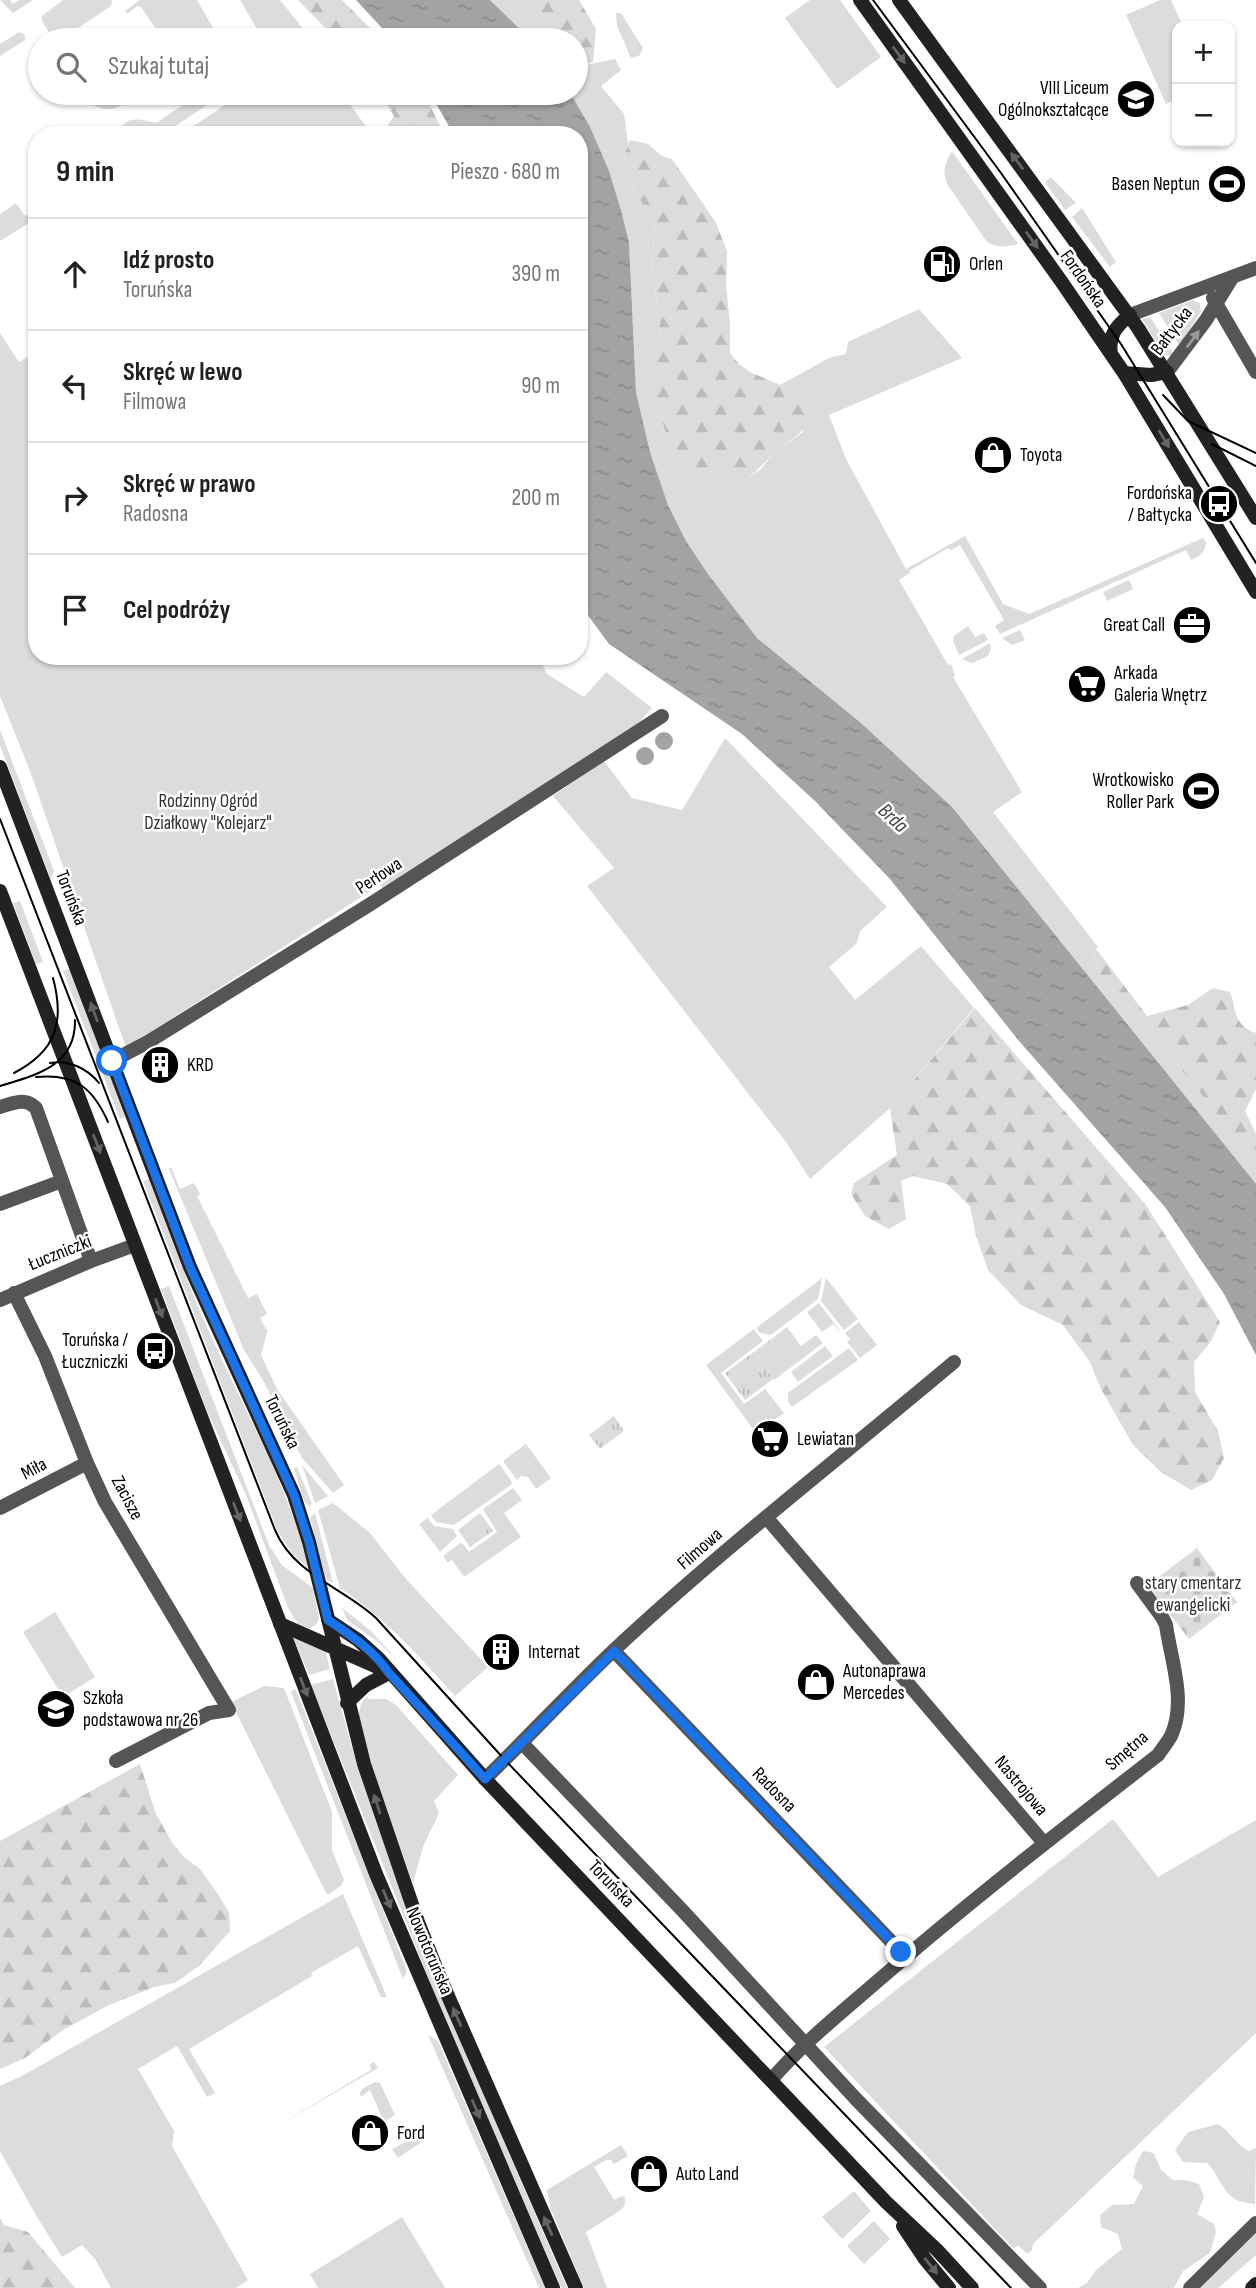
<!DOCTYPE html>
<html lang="pl">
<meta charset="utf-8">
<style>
:root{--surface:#fff;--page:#f2f2f2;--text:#202124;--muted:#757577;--line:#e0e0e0}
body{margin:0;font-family:"Sofia Sans Condensed",sans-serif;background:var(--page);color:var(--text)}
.controls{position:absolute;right:21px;top:21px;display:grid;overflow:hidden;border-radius:14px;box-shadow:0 2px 5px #0004}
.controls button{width:63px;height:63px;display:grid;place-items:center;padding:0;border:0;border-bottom:2px solid var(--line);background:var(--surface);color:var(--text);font:35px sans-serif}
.stop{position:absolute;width:21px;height:21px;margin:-16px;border:5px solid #1a73e8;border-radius:50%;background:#fff}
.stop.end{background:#1a73e8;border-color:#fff;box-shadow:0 2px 7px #0008}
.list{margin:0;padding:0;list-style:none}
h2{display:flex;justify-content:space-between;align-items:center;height:91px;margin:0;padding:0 28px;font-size:30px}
h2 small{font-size:23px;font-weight:400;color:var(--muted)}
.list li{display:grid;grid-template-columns:46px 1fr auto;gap:21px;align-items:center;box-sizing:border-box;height:112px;padding:0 28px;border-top:2px solid var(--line)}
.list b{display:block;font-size:26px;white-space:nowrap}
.list p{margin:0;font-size:23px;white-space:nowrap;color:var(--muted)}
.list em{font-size:23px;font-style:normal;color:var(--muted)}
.icon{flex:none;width:38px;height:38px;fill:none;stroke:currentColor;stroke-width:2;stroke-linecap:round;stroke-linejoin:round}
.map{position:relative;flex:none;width:1256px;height:2288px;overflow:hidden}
.search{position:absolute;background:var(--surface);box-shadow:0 2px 5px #0004;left:28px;top:28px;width:560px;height:77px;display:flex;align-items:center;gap:18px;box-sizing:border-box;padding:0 24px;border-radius:38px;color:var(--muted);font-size:26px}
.panel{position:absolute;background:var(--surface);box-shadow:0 2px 5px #0004;left:28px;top:126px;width:560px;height:539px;border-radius:28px}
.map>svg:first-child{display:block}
.green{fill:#dcdcdc}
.forest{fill:url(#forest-firs)}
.cemetery{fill:url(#cemetery-stones)}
.park{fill:url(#park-tufts)}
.water{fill:url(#water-ripples)}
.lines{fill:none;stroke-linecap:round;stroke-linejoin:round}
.street{stroke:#555;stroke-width:14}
.secondary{stroke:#222;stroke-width:14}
.tram{stroke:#000;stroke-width:2}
.oneway{fill:#646464}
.oneway2{fill:#999}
.route{stroke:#1a73e8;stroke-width:9}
.labels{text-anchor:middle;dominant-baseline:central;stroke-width:5;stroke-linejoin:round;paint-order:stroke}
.poi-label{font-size:19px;fill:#000;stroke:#fff;text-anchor:start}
.street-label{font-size:19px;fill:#000;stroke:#fff}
.park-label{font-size:19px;fill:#333;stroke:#fff}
.water-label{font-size:21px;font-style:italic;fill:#444;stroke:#fff}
</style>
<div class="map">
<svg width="1256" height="2288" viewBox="0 0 1256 2288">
<defs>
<pattern id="forest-firs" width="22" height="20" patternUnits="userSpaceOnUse" patternTransform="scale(1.75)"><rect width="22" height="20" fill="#dcdcdc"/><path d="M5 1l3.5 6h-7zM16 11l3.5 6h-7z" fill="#bbb"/></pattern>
<pattern id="cemetery-stones" width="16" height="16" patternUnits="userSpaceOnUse" patternTransform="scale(1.75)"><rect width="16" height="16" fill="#dcdcdc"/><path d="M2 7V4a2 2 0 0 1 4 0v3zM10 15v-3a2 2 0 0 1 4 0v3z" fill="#bbb"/></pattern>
<pattern id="park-tufts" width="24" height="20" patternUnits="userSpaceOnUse" patternTransform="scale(1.75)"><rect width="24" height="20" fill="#dcdcdc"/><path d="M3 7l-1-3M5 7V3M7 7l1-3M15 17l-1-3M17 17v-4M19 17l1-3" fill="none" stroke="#bbb"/></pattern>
<pattern id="water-ripples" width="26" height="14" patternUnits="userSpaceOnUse" patternTransform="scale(1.75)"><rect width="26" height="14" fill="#a3a3a3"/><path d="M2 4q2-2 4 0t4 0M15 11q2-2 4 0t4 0" fill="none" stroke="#8b8b8b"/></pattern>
</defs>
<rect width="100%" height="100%" fill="#fff"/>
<path class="green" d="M0,0H10L12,4L20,0H33L13,13Z
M63,0H111L112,2L111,6L66,36L68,40H54L42,21V16Z
M140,0H197L213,28L212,40H192L189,37L184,40H151L150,38L158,32L141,7L137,6L127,14L125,11Z
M240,0H280L309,36L304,40H245L258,31Z
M490,0H510L547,40H531Z
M810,0H840L881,57L837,89L785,18Z
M1160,0H1171L1183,26H1177V99L1166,104L1126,15Z
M616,13H621L643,48L639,56L631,58L617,26Z
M19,32L25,35V40L0,56V44Z
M615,59L621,70L601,86L624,114L628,143L624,154L634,191L655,223L652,265L661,335L653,357L747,478L760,470L775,452L803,432L796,392L780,385L829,358L846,354L848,342L919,309L962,358L829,415L846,459L906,569L965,536L1003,604L1029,614L1203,538L1206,542C1205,553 1200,556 1191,560L1186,550L1000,634L995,626L1004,620L960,545L951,550L948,548L909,571L910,573L899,580L948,665L951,664L955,675L953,677L1022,792L993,812L1098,947L1093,954L1100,975L1155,1037L1211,1106L1256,1166V1185L955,810L861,723L757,638L708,574L686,541L668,505L650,452L636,392L629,242L622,214L570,93H576V67Z
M82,93H124L122,105C105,114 93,108 82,93Z
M201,93H225L162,135H118C124,114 139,119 156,123Z
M243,93H342L372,135H180Z
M952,151L1018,244C1007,247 997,248 987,242L947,184C942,170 945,163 952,151Z
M1051,177L1076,203L1065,210L1046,184V181Z
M16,203L25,216L37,209V218L0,241V214Z
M1082,208L1116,262L1110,267L1072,217Z
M1193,300L1200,303L1201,312L1179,345L1159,313Z
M1150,317L1174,354L1172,356L1164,355L1142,319Z
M0,333L19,362L37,351V656H538L547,674L584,697L606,672L652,708L631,731L384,890L380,885L126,1048L30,771L0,696Z
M1129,580L1133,589L1107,601L1103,592Z
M968,626L975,637L984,633L988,640L959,655L953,641L954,636Z
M1020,630L1025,640L1012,645L1002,638Z
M990,643L991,649L988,656L972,663L962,659Z
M0,730L54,871L51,880L0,745Z
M725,738L887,907L860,931L857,943L829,967L855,1000L921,946L974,1008L890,1108L810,1179L786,1142L587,886L614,868L553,796L604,761L632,798L682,810Z
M20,901L43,962L36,964L13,903Z
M70,968L125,1117L120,1119L63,971Z
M171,1167L180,1189L194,1183L200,1194L197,1196L248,1298L257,1294L267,1314L260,1318L266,1329H268L261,1355L277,1389L344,1485L333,1493L302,1458L264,1382L244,1350L169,1169Z
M149,1179C172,1240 194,1302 223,1362C255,1430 291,1494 308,1568L293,1555L277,1530L143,1181Z
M822,1278L818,1299L771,1335L760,1333L756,1328Z
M826,1278L858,1319L844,1330L821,1301Z
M169,1286L269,1545L282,1565L313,1588L319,1618L318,1622L310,1629L298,1624L288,1608L246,1495L207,1411L161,1289Z
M819,1303L841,1332L833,1324L822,1332L807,1312Z
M859,1322L877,1345L860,1358L847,1342L850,1339L845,1333Z
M787,1327L801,1346L816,1335L823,1343L774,1380L762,1365L779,1352L770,1340Z
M754,1329L763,1341L721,1373L744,1404L765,1389L784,1413L756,1433L706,1365Z
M825,1346L833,1356L798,1382L791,1372Z
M849,1348L858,1360L792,1407L788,1402V1393Z
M526,1444L551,1478L536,1489L528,1477L521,1476L517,1480L503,1461Z
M499,1464L512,1482L511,1485L454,1525L436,1522L431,1515Z
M302,1465L328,1496L315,1503Z
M297,1467L312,1504L309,1506L304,1501L294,1468Z
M513,1488L522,1500L504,1513L521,1537L464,1577L452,1560L448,1563L443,1556L460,1543L463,1544L469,1552L497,1532L483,1509Z
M333,1503L370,1533L406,1579L488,1667L455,1696C420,1657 384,1617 340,1588L318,1510Z
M315,1513L333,1583L327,1580L325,1575L310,1518Z
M428,1518L434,1526L453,1529L457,1536L440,1552L419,1524Z
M342,1608L371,1631L398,1661L377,1641L348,1621Z
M55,1612L95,1677L63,1697L23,1632Z
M293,1637L325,1649L330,1669L309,1675Z
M333,1679L357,1766L417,1940L567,2288H561L440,2007L311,1685Z
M264,1686L284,1688L332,1812V1850L344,1880L341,1886L327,1895L231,1702Z
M294,1689L296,1690L407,1971L403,1979L291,1692Z
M367,1696L369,1699H386L396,1705L458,1775L434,1801L439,1813L423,1847L413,1883L374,1773L358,1716L361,1704Z
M1113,1819L1158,1877L1256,1820V2033L1033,2244L1032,2250L1027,2254L1019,2246L1013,2248L824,2047Z
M343,1894L387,1997H381L358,1946L311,1973L312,1976L189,2049L215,2093L207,2097L177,2046L138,2069L174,2131L172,2146L248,2280L236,2288H111L95,2259L82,2245L62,2257L37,2217L0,2151V2086L22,2076Z
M428,2035L438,2041L545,2288H539Z
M374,2062L378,2068L277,2126L371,2070L370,2064Z
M375,2082L380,2083L395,2115L384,2122L370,2090L361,2097L360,2093L362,2089Z
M1218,2124C1231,2132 1235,2144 1249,2151L1256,2148L1255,2204C1250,2203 1242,2203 1237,2200C1222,2193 1218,2173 1207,2163L1183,2162L1175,2150L1188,2132Z
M417,2136L420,2138V2143L398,2158L392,2149Z
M621,2145L628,2156L614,2164L611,2160H606L594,2167L614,2200L622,2196L625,2197V2205L621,2210L586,2232L607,2288H584L550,2207L547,2190Z
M1143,2151L1154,2153L1161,2170L1173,2180H1186L1199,2184L1204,2197L1197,2214L1214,2224L1216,2232L1210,2253L1183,2271L1174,2288H1078L1087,2283L1096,2270L1122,2249L1118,2234L1101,2227L1100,2215L1112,2205L1134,2204L1143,2186L1133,2178L1136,2164Z
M854,2191L871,2211L842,2239L822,2217Z
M402,2217L445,2288H318L310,2274Z
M874,2221L890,2239L864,2264L847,2246Z
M1256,2229V2255L1218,2288H1196Z"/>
<path class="forest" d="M298,0H342L373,31L375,40H337Z
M510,0H579L596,29L593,62L576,67V40H547Z
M380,93H404L428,102L445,135H381L394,116Z
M630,140L648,144L662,156L672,159L715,221L727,251L726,285L730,323V353L739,364L750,372L796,392L807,401L812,419C802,434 790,440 777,451C766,460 759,470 747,478L688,468L667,436L656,402L653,357L661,335L652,265L655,223L634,191L624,154Z
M1097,950L1147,1016L1188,1005L1213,988L1230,992C1237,1011 1233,1025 1256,1033V1089L1245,1111L1256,1134V1166L1211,1106L1155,1037L1100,975L1093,953Z
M975,1008L1146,1205L1220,1322L1210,1343L1194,1362L1195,1392L1218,1431L1224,1458L1212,1480L1191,1490L1161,1472L1133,1445L1100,1387L1090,1362L1063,1325L1021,1305L988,1270L976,1236L970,1206L947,1184L913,1176L901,1181L906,1219L889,1229L865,1216L851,1194L854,1183L897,1155L890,1108Z
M140,1764L156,1814L173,1844L184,1857L201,1870L217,1893L229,1912L230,1931L200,1965L175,1983L154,1987L107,2006L63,2030L25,2058L0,2069V1841Z
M0,2218L4,2225L28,2232L75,2288H0Z"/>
<path class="cemetery" d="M1197,1548L1237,1602L1189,1639L1148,1585Z"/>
<path class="park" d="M770,1340L779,1352L763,1365L773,1379L745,1400L725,1373Z
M614,1416L624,1431L600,1449L589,1435Z
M480,1513L493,1531L470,1547L458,1530Z"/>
<path class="water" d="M356,0H490L531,40H393Z
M430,93H570L590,127L609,171L622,214L629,242L636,392L650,452L668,505L686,541L708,574L757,638L861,723L953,808L1256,1184V1355L1224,1294L1165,1207L1019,1041L890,879L815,801L742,734L609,644L587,614L579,599V135H454Z
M655 741a9 9 0 1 1 18 0a9 9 0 1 1-18 0Z
M636 756a9 9 0 1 1 18 0a9 9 0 1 1-18 0Z"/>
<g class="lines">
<path class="street" d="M1213,298L1256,372
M1130,315L1256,268
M1167,372L1206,320L1232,278
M112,1061L148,1042L369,905L662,716
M0,1107C14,1103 25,1097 36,1108L91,1261
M0,1204L62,1181
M14,1293L45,1356L87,1463L105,1502L229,1710L209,1713L116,1761
M0,1300L91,1261L135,1245
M0,1508L87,1463
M766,1517L1044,1843
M614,1651L906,1957
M522,1743L682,1910L855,2098L1040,2288
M485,1779C528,1737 569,1693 613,1651C722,1549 840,1458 954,1362
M771,2080C803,2043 842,2012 880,1979C970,1901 1064,1828 1158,1755C1162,1749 1167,1743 1171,1736C1187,1701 1171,1661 1166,1625L1162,1617L1137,1583
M1190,2288L1256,2223"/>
<path class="secondary" d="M860,0L1061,281L1124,373L1256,592
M899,0L1138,328L1256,518
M1111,354C1108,336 1116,326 1130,315
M1124,373L1151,375L1167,372
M0,767L190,1267L294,1495L309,1542L364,1764L418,1922L441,1980L576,2288
M0,891L376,1874L553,2288
M328,1620L358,1640L378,1658L485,1779L886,2202L937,2250L972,2288
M280,1624L382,1669
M347,1703L366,1685L389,1673
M903,2226L925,2259L949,2288
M1252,2288L1256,2284"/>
<path class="tram" d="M873,0L1001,173L1121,344L1256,563
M1163,395L1188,421L1256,453
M1212,444L1256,466
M0,819L275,1530C294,1575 343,1587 376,1618L505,1760L1011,2288
M50,1063C69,1060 87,1068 99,1083
M14,1073C56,1051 65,1023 53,978
M36,1077C75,1073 93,1088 108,1122
M0,1086C36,1075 76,1066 75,1020"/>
</g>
<defs><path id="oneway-solid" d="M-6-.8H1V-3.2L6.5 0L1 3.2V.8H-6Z" transform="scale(1.75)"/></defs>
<g class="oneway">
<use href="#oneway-solid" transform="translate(899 55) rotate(54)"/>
<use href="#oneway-solid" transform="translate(1017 161) rotate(-126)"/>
<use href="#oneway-solid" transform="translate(1032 240) rotate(54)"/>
<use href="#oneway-solid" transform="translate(1164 439) rotate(59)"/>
<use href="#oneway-solid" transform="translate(94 1012) rotate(-110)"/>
<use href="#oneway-solid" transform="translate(97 1144) rotate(69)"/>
<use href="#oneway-solid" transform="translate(159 1308) rotate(69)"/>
<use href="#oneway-solid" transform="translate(237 1512) rotate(69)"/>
<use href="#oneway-solid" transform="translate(304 1687) rotate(69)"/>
<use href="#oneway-solid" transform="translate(377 1804) rotate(-108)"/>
<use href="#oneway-solid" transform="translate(387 1899) rotate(67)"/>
<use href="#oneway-solid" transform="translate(457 2017) rotate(-114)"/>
<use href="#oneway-solid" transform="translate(476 2109) rotate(67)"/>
<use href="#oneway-solid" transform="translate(548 2226) rotate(-114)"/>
<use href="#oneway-solid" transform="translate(931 2266) rotate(51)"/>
</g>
<use class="oneway2" href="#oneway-solid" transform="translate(1193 339) rotate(-54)"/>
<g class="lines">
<path class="route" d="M112,1061L190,1267L294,1495L309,1542L328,1620C352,1636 372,1649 389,1673L485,1779L614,1651L901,1952"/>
</g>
<defs>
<g id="school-disc" transform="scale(2.0125)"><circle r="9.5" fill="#000" stroke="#fff"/><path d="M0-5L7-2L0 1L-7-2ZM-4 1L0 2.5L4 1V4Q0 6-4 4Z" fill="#fff"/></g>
<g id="stadium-disc" transform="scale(2.0125)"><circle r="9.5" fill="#000" stroke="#fff"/><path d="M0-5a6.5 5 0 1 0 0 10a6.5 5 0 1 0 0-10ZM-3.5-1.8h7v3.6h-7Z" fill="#fff"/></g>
<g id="fuel-disc" transform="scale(2.0125)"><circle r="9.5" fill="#000" stroke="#fff"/><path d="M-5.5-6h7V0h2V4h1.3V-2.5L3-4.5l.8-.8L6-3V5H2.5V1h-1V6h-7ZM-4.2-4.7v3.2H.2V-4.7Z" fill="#fff"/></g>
<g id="shop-disc" transform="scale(2.0125)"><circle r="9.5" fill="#000" stroke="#fff"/><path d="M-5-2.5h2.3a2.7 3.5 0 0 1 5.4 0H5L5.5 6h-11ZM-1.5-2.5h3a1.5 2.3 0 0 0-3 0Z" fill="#fff"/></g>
<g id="bus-disc" transform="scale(2.0125)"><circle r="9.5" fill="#000" stroke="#fff"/><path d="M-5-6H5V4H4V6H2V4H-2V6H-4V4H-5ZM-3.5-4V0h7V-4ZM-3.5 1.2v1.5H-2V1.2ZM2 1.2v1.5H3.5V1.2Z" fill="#fff"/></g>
<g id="office-disc" transform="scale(2.0125)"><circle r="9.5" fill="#000" stroke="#fff"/><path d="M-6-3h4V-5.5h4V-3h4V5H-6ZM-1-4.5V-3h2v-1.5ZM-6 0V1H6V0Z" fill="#fff"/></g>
<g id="supermarket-disc" transform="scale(2.0125)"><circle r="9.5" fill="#000" stroke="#fff"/><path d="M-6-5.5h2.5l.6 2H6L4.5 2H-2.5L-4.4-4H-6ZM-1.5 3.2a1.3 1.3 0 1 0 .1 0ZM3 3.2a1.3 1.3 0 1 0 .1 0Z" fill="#fff"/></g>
<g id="building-disc" transform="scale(2.0125)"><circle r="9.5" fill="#000" stroke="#fff"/><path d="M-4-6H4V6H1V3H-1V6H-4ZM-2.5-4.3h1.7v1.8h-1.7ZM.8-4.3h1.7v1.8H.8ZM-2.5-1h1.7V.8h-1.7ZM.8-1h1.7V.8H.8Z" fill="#fff"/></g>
</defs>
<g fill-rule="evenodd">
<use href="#school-disc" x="1136" y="99"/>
<use href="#stadium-disc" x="1227" y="184"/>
<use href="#fuel-disc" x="942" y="264"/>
<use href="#shop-disc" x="993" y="455"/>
<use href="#bus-disc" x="1219" y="504"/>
<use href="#office-disc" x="1192" y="625"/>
<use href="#supermarket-disc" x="1087" y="684"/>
<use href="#stadium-disc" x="1201" y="791"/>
<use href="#building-disc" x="160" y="1065"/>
<use href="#bus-disc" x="155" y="1351"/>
<use href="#supermarket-disc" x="770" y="1439"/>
<use href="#building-disc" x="501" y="1652"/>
<use href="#shop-disc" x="816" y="1682"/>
<use href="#school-disc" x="56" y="1709"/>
<use href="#shop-disc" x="370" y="2133"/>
<use href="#shop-disc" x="649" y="2174"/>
</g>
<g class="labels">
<g class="poi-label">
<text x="1109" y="88" text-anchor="end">VIII Liceum<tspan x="1109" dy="22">Ogólnokształcące</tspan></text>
<text x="1200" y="184" text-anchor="end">Basen Neptun</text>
<text x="969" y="264">Orlen</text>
<text x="1020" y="455">Toyota</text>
<text x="1192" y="493" text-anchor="end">Fordońska<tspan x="1192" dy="22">/ Bałtycka</tspan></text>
<text x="1165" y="625" text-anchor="end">Great Call</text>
<text x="1114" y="673">Arkada<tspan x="1114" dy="22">Galeria Wnętrz</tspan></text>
<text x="1174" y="780" text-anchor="end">Wrotkowisko<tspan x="1174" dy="22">Roller Park</tspan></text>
<text x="187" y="1065">KRD</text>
<text x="128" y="1340" text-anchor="end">Toruńska /<tspan x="128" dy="22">Łuczniczki</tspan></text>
<text x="797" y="1439">Lewiatan</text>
<text x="528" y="1652">Internat</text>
<text x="843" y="1671">Autonaprawa<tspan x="843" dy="22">Mercedes</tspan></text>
<text x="83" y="1698">Szkoła<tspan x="83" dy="22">podstawowa nr 26</tspan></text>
<text x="397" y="2133">Ford</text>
<text x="676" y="2174">Auto Land</text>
</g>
<g class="street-label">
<text transform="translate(1083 279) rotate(55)">Fordońska</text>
<text transform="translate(1172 331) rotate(-53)">Bałtycka</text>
<text transform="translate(379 876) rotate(-33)">Perłowa</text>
<text transform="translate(71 898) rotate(69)">Toruńska</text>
<text transform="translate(60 1253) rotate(-22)">Łuczniczki</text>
<text transform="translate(282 1422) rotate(64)">Toruńska</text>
<text transform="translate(34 1469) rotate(-28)">Miła</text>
<text transform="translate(127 1498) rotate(62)">Zacisze</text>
<text transform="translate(700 1549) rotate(-41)">Filmowa</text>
<text transform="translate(1127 1751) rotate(-41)">Smętna</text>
<text transform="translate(1021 1786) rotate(50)">Nastrojowa</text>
<text transform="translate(774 1790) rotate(46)">Radosna</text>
<text transform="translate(611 1884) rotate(46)">Toruńska</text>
<text transform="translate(429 1951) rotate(67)">Nowotoruńska</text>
</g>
<g class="park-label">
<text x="208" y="801">Rodzinny Ogród<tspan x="208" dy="22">Działkowy "Kolejarz"</tspan></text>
<text x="1193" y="1583">stary cmentarz<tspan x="1193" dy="22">ewangelicki</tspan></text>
</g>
<g class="water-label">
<text transform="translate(893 818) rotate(43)">Brda</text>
</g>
</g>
</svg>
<div class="controls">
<button>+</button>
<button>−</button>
</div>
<div class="stop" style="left:112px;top:1061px"></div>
<div class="stop end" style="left:901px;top:1952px"></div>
<div class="search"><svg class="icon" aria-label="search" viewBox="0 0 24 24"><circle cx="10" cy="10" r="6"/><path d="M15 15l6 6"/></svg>Szukaj tutaj</div>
<section class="panel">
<h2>9 min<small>Pieszo · 680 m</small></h2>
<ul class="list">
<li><svg class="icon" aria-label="ahead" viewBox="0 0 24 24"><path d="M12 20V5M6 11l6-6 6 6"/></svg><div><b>Idź prosto</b><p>Toruńska</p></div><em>390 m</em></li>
<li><svg class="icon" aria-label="left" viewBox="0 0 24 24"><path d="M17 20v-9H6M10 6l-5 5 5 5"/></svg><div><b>Skręć w lewo</b><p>Filmowa</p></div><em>90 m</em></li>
<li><svg class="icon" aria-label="right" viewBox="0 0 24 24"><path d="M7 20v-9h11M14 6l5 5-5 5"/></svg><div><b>Skręć w prawo</b><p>Radosna</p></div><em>200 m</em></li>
<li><svg class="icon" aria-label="arrive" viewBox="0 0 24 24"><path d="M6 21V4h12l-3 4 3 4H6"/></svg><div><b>Cel podróży</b></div></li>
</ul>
</section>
</div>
